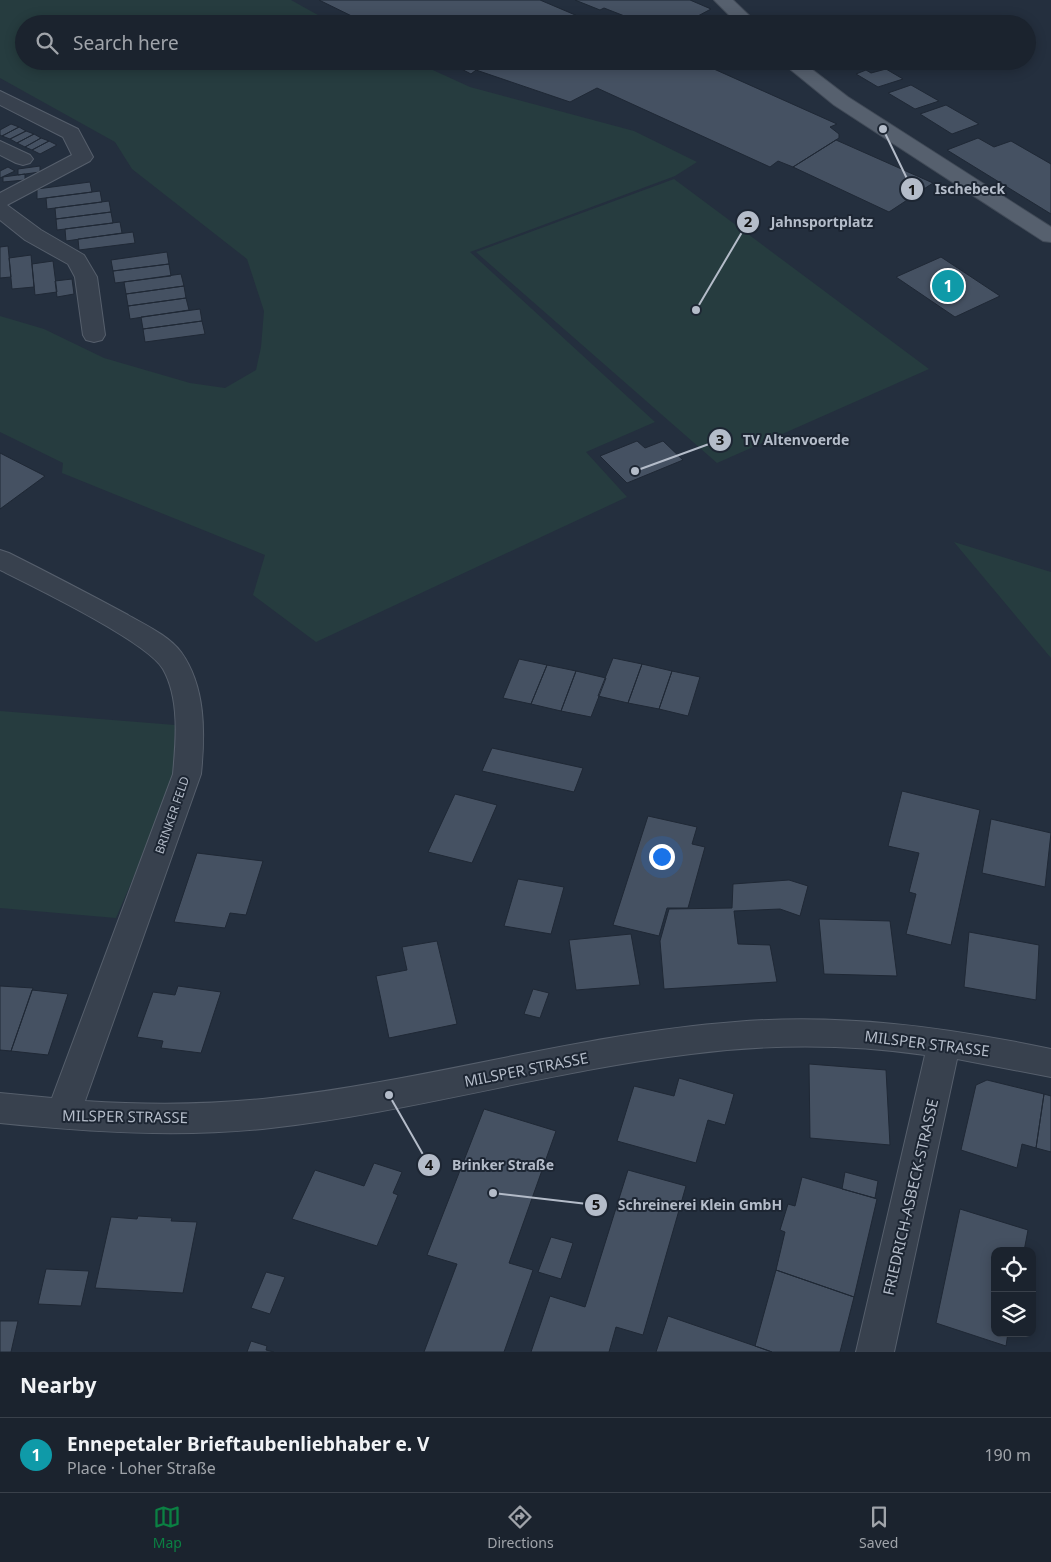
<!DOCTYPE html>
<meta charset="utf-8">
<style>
:root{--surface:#1b232e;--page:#242b36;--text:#f1f3f6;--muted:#a0a4aa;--line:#39404a;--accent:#0b8043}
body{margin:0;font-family:"Noto Sans",sans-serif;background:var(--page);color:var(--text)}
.controls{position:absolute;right:15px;bottom:15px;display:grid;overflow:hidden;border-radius:10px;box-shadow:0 2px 12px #0003}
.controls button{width:45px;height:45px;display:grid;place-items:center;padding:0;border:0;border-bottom:1px solid var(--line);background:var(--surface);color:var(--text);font:25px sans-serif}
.you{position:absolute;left:661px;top:856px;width:18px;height:18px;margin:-12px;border:4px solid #fff;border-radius:50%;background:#1a73e8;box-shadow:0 0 0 8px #1a73e833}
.badge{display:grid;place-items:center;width:32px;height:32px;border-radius:50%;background:var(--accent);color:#fff;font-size:16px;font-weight:700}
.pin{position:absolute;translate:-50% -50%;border:2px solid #fff;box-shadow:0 1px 5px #0006}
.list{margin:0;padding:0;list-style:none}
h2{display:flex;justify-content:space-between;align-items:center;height:65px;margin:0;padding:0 20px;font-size:21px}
h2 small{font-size:16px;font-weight:400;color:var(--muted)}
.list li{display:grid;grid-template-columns:32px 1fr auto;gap:15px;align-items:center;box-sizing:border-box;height:75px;padding:0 20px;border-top:1px solid var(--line)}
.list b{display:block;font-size:19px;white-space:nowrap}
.list p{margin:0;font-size:16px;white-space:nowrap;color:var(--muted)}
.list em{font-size:16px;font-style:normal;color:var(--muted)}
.icon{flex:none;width:28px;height:28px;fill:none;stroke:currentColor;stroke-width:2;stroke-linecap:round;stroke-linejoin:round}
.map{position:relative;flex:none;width:1051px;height:1352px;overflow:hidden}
.search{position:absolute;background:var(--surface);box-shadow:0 2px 12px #0003;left:15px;right:15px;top:15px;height:55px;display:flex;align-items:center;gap:12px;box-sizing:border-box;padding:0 18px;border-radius:28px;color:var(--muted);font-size:19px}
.sheet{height:140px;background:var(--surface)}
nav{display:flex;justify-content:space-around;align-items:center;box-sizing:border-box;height:70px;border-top:1px solid var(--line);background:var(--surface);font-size:14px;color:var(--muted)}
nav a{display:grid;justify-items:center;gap:2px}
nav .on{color:var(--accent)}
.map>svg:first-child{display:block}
.green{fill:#263c3f}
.building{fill:#455162;stroke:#1f2835}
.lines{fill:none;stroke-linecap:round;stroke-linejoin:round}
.minor-casing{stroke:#565f6c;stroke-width:2}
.major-casing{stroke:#414a57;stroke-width:2}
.minor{fill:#38414e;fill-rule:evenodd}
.major{fill:#56606e;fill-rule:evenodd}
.labels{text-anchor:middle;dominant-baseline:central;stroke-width:4;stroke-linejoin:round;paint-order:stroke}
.street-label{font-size:12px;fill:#b4bcc9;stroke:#1d2633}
.near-street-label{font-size:15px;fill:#b4bcc9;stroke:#1d2633}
.leader{fill:none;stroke:#b4bcc9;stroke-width:2}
.callout-dot{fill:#b4bcc9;stroke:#1d2633;stroke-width:2}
.mark-label{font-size:15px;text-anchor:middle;font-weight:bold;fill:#111}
.callout-label{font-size:14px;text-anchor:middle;font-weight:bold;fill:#b4bcc9;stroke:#1d2633;stroke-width:4;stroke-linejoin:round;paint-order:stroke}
</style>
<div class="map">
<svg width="1051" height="1352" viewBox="0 0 1051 1352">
<rect width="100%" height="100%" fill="#242f3e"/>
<path class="green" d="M0,0H291L334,24H24V61H413L470,87L634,131L697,162L675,176L470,252L655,422L586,452L627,497L316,642L253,595L265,555L62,473L63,463L0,432V316L44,329L104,358L190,383L225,388L256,370L261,347L264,311L247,259L132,169L115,142L0,78Z
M674,179L929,369L717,463L476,252Z
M954,542L1051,572V658Z
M0,711L175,725L173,785L116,918L0,908Z"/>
<path class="building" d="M319,0H540L580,17L576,19L587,24H368Z
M575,0H690L711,9L683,24H645L604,8L600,10Z
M446,61H696L837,124L830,127L839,134V138L793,167L778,161L770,167L597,88L570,102L476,70L471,74Z
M886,69L903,79L878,87L856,74L866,70L871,73Z
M911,85L939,101L915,109L888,93Z
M946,105L979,124L952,134L920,114Z
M11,124L19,127L2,136L0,135V130Z
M19,127L26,131L10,139L2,136Z
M26,131L34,134L17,143L10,139Z
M34,134L41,138L25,147L17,143Z
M41,138L49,141L32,150L25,147Z
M978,138L994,147L1011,141L1051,164V214L947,150Z
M836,140L933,183L889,212L793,167Z
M49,141L57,145L40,154L32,150Z
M40,166V172L18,175V169Z
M8,167L15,171L0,178V171Z
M25,174V180L3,182V177Z
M90,182L92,192L37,199V189Z
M100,191L102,202L47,209L46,198Z
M109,201L111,212L56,219L55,208Z
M111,212L113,223L57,230L56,219Z
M120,222L122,233L66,241L65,229Z
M133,232L135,243L79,250L78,239Z
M8,246L11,277L0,278V247Z
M167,252L169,264L113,271L111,260Z
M31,255L34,287L12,289L9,258Z
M941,257L1000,296L955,317L896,277Z
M53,261L57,292L35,295L32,264Z
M169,264L171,276L115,283L113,271Z
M181,274L184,286L126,294L124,282Z
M72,279L74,294L57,297L55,281Z
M184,286L186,298L128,306L126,294Z
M186,298L189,310L130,319L128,306Z
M200,309L202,321L143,329L141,317Z
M202,321L205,334L145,342L143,329Z
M637,441L645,448L663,441L683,460L627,483L600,456Z
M0,453L45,476L0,509Z
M613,658L642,664L628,703L598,696Z
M519,659L547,665L531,704L503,698Z
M642,664L672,671L659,709L628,703Z
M547,665L576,671L561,711L531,704Z
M576,671L606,678L591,717L561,711Z
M672,671L700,677L688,716L659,709Z
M492,748L583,768L574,792L482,771Z
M902,791L980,810L951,945L906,934L916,894L909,892L919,853L888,846Z
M455,794L497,805L472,863L428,852Z
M648,816L697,827L692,844L705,847L688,908H667L659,936L613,925Z
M991,819L1051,833L1045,887L982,873Z
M197,853L263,861L246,915L230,913L225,928L174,922Z
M518,879L564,887L551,934L504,926Z
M789,880L808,886L800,916L780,909L734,911L738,944L770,945L777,982L664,989L660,941L669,909L732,908L733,884Z
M819,919L890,921L897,976L824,974Z
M969,932L1039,945L1036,1000L964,987Z
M631,934L640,985L576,990L569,940Z
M437,941L457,1024L389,1038L376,976L407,970L402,947Z
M0,986L33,988L11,1051L0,1050Z
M178,986L221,992L201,1053L161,1048L163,1041L137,1037L153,992L175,995Z
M533,989L549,993L540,1018L524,1014Z
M32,990L68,994L48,1055L11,1051Z
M809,1064L886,1070L890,1145L810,1138Z
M679,1078L734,1094L725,1125L708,1120L696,1163L617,1141L634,1086L674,1096Z
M987,1080L1044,1094L1036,1148L1022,1144L1017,1168L961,1150L976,1085Z
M1044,1094L1051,1096V1152L1036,1148Z
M484,1109L556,1131L509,1263L533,1270L504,1352H424L457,1264L427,1255Z
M374,1163L402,1172L393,1193L398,1195L377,1246L292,1219L315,1170L364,1186Z
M628,1170L686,1186L643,1335L616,1327L609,1352H531L550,1296L585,1307Z
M845,1172L878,1181L875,1198L842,1189Z
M802,1177L877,1199L854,1297L776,1270L785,1232L780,1230L788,1204L795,1206Z
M960,1209L1028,1230L1024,1251H995V1333H1008L1006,1346L936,1323Z
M138,1216L172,1218L171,1221L197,1222L183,1293L95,1288L111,1217L137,1219Z
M551,1237L573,1243L561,1279L538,1272Z
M46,1269L89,1271L81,1306L38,1304Z
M776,1270L854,1297L840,1352H772L755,1346Z
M266,1272L285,1277L270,1314L251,1308Z
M668,1316L755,1346L772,1352H656Z
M0,1321H18L11,1352H0Z
M251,1341L267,1346L266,1350L274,1352H247Z"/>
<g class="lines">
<g class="minor-casing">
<path id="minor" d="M0,91L78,129L93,157L90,161L7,205L41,230L84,255L97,277L105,335L102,340L94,342L86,340L83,335L75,277L68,264L25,240L0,220V193L72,155L63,137L0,105Z
M0,141L30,155L33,159L30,163L23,165L16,163L0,155Z
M0,550L9,553C49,573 89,594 128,615C145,625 168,635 181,652C206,687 205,733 201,774L85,1101C147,1105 209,1105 271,1098C427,1081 578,1034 735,1022C841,1013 947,1027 1051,1049V1077L957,1059L894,1352H856L925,1055C848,1044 768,1044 691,1054C550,1071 412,1112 271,1128C181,1138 90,1132 0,1123V1093L52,1098L173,774C176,741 180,699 163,669C148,642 32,586 0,570Z"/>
</g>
<g class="major-casing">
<path id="major" d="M714,0H733L758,24H738Z
M780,61H801L848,97L1051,227V242L1043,241L834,105Z"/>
</g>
<use href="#minor" class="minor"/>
<use href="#major" class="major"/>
</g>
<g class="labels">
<g class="street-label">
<text transform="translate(172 815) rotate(-71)">BRINKER FELD</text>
</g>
<g class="near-street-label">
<text transform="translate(927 1043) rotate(7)">MILSPER STRASSE</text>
<text transform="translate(526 1069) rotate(-11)">MILSPER STRASSE</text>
<text transform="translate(125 1116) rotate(1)">MILSPER STRASSE</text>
<text transform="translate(910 1197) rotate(-77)">FRIEDRICH-ASBECK-STRASSE</text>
</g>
</g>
<path class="leader" d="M883 129L912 189M696 310L748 222M635 471L720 440M389 1095L429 1165M493 1193L596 1205"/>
<g class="callout-dot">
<circle cx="883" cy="129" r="5"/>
<circle cx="696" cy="310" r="5"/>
<circle cx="635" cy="471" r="5"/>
<circle cx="389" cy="1095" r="5"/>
<circle cx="493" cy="1193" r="5"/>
<circle cx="912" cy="189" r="12"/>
<circle cx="748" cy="222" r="12"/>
<circle cx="720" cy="440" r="12"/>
<circle cx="429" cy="1165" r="12"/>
<circle cx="596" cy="1205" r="12"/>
</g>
<g class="mark-label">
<text x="912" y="195">1</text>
<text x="748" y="227">2</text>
<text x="720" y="445">3</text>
<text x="429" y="1170">4</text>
<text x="596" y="1210">5</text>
</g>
<g class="callout-label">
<text x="970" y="194">Ischebeck</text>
<text x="822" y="227">Jahnsportplatz</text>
<text x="796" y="445">TV Altenvoerde</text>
<text x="503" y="1170">Brinker Straße</text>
<text x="700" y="1210">Schreinerei Klein GmbH</text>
</g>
</svg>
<div class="controls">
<button><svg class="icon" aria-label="locate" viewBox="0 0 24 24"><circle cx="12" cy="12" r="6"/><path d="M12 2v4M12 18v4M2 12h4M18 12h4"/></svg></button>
<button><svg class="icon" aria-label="layers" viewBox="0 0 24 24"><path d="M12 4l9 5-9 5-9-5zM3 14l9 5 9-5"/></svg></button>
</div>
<div class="you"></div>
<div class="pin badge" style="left:948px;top:286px;background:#0f9aa8">1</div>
<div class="search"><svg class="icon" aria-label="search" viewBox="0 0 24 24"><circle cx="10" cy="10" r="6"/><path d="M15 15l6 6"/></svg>Search here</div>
</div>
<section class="sheet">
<h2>Nearby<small></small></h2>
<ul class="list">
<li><span class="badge" style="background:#0f9aa8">1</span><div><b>Ennepetaler Brieftaubenliebhaber e. V</b><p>Place · Loher Straße</p></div><em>190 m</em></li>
</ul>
</section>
<nav>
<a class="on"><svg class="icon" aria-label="map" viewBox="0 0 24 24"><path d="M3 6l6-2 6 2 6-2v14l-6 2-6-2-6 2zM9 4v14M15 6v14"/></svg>Map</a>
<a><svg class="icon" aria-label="directions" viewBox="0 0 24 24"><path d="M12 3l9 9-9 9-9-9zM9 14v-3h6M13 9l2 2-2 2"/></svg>Directions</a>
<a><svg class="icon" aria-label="saved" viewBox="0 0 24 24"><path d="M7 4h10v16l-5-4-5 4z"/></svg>Saved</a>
</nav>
